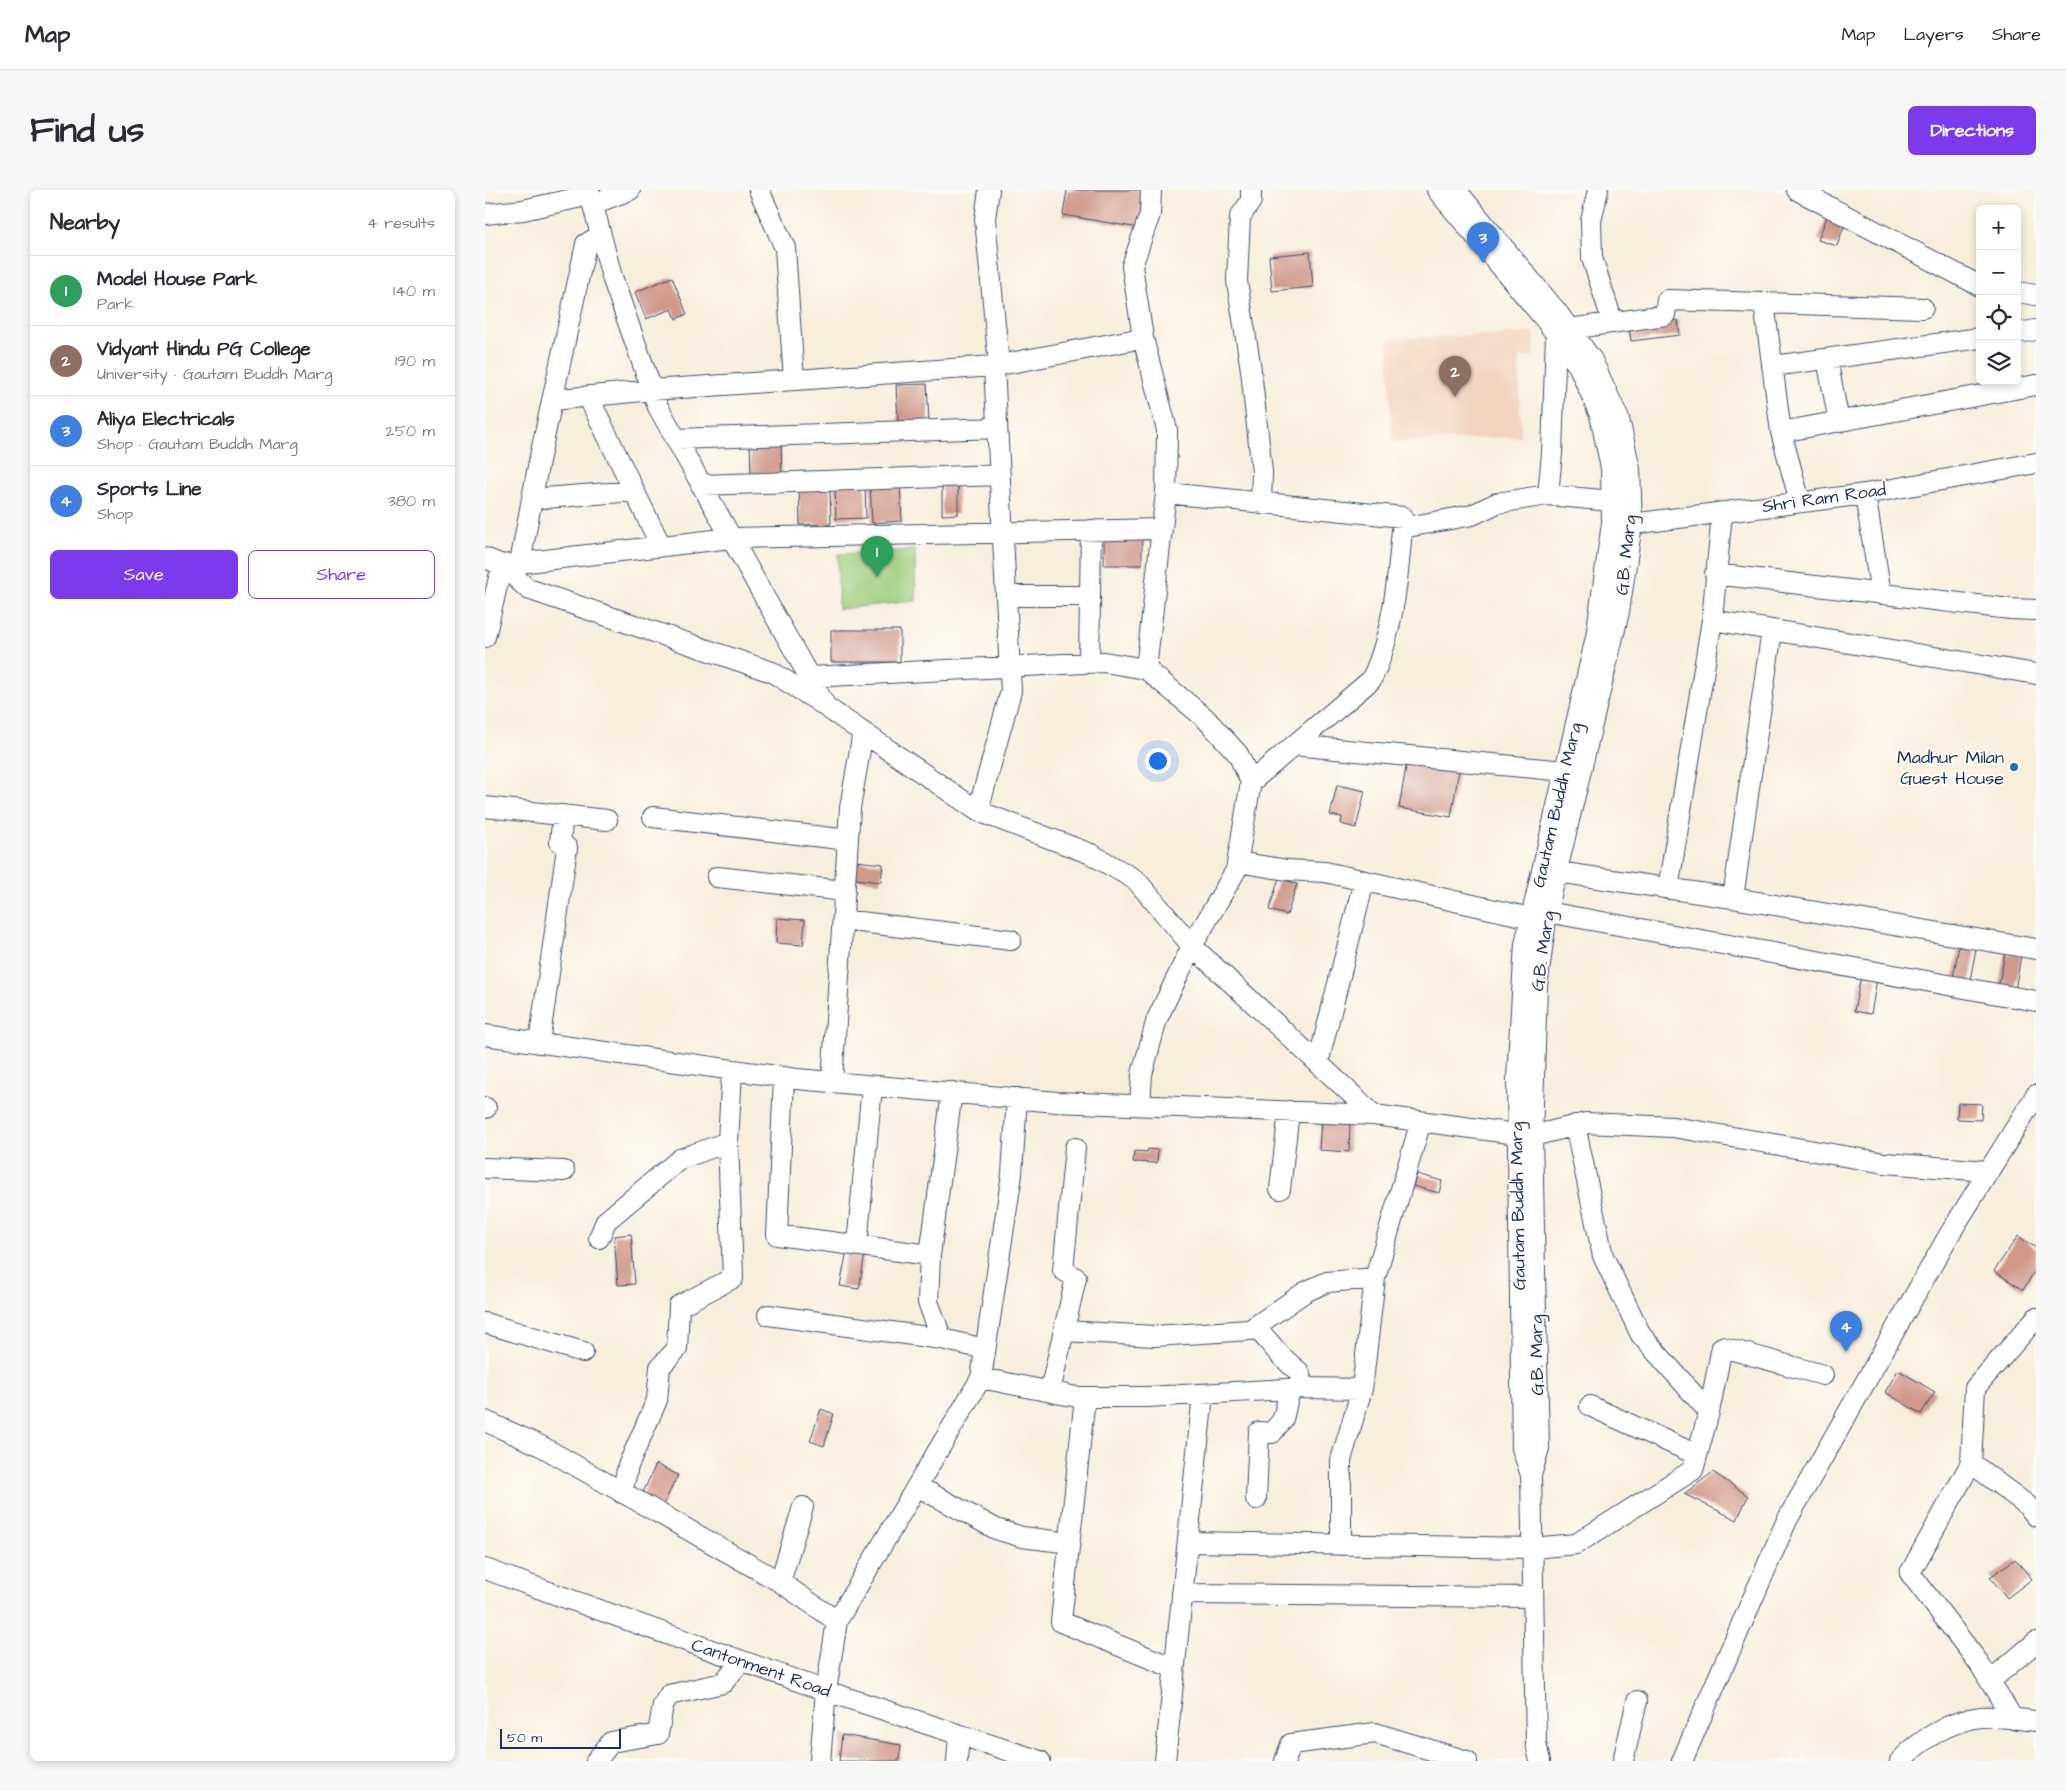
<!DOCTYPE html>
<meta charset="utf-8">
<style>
:root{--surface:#fff;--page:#f7f7f7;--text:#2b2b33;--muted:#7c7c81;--line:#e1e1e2;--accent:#7c3aed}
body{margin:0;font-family:"Architects Daughter",sans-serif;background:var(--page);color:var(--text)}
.controls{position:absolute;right:15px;top:15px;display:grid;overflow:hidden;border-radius:8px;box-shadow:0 2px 8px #0003}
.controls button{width:45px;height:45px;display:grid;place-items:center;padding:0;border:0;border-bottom:1px solid var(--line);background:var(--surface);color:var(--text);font:25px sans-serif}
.scale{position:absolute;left:15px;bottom:12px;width:121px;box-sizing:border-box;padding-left:5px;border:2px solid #1b2f5e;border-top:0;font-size:14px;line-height:18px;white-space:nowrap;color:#1b2f5e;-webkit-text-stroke:4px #fdfcf7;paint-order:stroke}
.you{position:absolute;left:672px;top:570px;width:18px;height:18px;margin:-12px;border:4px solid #fff;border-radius:50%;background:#1a73e8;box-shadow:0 0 0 8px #1a73e833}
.badge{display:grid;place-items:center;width:32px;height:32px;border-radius:50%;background:var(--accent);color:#fff;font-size:16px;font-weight:700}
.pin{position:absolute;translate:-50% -41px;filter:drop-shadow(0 1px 2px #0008)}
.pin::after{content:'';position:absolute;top:26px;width:18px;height:15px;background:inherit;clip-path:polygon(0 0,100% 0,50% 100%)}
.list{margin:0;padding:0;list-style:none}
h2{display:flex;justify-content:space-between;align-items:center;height:65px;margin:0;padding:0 20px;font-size:21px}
h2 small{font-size:16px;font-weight:400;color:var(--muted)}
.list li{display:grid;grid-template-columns:32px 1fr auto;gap:15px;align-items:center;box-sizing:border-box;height:70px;padding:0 20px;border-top:1px solid var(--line)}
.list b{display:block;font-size:19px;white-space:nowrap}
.list p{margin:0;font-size:16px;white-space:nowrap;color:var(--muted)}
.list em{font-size:16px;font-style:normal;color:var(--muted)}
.actions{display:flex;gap:10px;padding:15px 20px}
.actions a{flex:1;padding:11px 0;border:1px solid var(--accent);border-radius:8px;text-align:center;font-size:18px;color:var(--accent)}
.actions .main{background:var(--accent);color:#fff}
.icon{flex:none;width:28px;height:28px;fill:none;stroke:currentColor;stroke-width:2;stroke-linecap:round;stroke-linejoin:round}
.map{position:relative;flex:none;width:1551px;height:1571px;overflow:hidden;border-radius:8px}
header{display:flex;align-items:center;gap:30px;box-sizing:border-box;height:70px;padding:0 25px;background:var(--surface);border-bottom:1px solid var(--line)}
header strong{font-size:24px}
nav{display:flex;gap:28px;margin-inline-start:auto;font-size:18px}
.intro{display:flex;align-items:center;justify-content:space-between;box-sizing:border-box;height:120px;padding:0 30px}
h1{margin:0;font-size:35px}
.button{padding:12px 22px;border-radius:8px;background:var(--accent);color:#fff;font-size:18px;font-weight:700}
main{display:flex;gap:30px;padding:0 30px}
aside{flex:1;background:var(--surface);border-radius:8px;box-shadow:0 2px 8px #0003}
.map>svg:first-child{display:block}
.built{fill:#f3d4bf}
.green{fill:#99ca79;stroke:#5a7c6c}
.building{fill:#cf9889}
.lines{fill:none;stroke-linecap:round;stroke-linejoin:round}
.minor-casing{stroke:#3c4c71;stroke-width:22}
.minor{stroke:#fff;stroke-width:20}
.poi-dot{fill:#1f6fb2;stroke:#fdfcf7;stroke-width:2}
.labels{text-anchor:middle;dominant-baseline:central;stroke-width:4;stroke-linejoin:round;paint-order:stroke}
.street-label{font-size:18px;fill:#1b2f5e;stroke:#fdfcf7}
.poi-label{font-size:18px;fill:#1b2f5e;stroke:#fdfcf7;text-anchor:end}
</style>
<header>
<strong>Map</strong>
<nav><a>Map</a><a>Layers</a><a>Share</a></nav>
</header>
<div class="intro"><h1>Find us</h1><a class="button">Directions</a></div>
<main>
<aside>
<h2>Nearby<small>4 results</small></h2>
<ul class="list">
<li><span class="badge" style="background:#2e9e5b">1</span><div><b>Model House Park</b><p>Park</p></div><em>140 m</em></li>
<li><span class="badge" style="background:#8d6e63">2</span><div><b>Vidyant Hindu PG College</b><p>University · Gautam Buddh Marg</p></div><em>190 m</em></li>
<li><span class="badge" style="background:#3f7fe0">3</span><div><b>Aliya Electricals</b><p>Shop · Gautam Buddh Marg</p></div><em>250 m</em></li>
<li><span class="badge" style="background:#3f7fe0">4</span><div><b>Sports Line</b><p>Shop</p></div><em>380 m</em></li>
</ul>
<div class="actions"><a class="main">Save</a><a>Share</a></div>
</aside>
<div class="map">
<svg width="1551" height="1571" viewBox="0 0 1551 1571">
<rect width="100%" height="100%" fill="#fdfcf7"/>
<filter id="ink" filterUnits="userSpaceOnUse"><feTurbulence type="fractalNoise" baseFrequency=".02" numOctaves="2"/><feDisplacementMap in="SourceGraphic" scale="10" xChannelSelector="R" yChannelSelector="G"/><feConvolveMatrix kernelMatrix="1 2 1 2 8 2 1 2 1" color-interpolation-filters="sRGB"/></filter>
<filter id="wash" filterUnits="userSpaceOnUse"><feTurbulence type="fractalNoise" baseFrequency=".0096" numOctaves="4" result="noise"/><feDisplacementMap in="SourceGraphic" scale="20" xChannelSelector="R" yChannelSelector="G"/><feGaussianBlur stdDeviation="1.12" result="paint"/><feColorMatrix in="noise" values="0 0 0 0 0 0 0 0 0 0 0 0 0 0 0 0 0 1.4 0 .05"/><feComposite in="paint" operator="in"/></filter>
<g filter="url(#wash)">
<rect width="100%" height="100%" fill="#f7eedc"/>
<path class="built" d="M1049,143V166L1034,167L1036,247L907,252L903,149Z"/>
<path class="green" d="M430,360L431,411L353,419V364Z"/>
<g id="blocks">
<path class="building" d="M582,0H661L654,38L578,25Z
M1344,21L1362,28L1352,56L1333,50Z
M825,62L828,97L787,101L784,66Z
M187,87L202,124L191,129L187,119L161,129L150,102Z
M1193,130L1195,145L1146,151L1144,136Z
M442,194L444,231L413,232L411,195Z
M296,249L297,289L266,290L265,250Z
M380,293L381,328L351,329L350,294Z
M415,293L417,331L387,333L385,294Z
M457,293H473V324L457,325Z
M345,295L346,334L315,335L314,296Z
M619,344H657V375H619Z
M346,440H415V472H346Z
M922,571L974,580L966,627L914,618Z
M852,595L880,601L871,638L856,634L857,627L845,625Z
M370,671L398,674L396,692L369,689Z
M794,688L812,694L802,725L784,720Z
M292,728L320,730L318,755L291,753Z
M1475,750L1492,753L1484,796L1467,793Z
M1520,763L1536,766L1530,800L1513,798Z
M1376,786L1392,789L1386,824L1369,821Z
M1473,913L1497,914L1496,930L1472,929Z
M836,930L865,932L864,962L834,960Z
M663,959L673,960L672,973L648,972L649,961L662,962Z
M932,984L957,991L954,1003L928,996Z
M146,1044L150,1094L133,1095L129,1046Z
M1533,1046L1551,1058V1079L1538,1100L1509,1081Z
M362,1060L380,1063L374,1099L355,1096Z
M1413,1180L1450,1202L1436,1224L1400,1202Z
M336,1219L349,1224L339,1256L325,1251Z
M171,1274L193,1285L177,1317L156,1307Z
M1228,1282L1263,1306L1252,1330L1199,1304Z
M1530,1369L1547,1389L1522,1408L1505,1387Z
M357,1545L416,1555L414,1571H354Z"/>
</g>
</g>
<g filter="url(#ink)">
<use href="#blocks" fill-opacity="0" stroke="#3c4c71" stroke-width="1"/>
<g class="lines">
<g class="minor-casing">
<path id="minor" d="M104,0L127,87L173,217L341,517L493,621L606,664L651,690L707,756L889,925L1047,946L1101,933L1188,937L1400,973L1502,981
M274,0L300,58L309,190
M504,0L500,29L514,175
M766,0V11L755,27L752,91L766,180L777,282L776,314
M952,0L1062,132L1094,177L1115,225L1126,278L1127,333L1111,447L1040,754L1032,888L1037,1258L1046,1285
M971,0L1072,122L1107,170L1134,229L1145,279L1147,334L1134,422L1062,722L1052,796L1047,946L1054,1258L1046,1285L1051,1554L1055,1571
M1113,0L1106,31L1107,68L1128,133
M1312,0L1495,96
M108,14L145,0
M0,24L38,20L105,5
M1532,102L1551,105
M1279,113L1296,242L1315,312
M1085,139L1180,125L1182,110L1438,118
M1532,143L1551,140
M1342,169L1354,232
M1287,176L1495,148
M103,206L176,356
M67,210L167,200L509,176L658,148
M1296,242L1551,195
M191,249L512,238
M216,295L514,285
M681,303L918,327C914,378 909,445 886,490L766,592
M1380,304L1396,404
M1063,305L1067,263L1071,144
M47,309L149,301
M1135,333L1147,334L1380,304L1551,273
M917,338L987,325L1012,313L1063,305L1126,311
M0,368L17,375L43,399L287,482L339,515
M35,373L54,271L101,54L116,45
M17,375L246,348L677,339
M1230,384L1525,419L1551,420
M521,406H605
M1227,430L1551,484
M0,447L17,375
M604,473L606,340
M661,479L681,303L682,240L658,148L647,76L665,24L666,0
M325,487L619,472L661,479L720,528L753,564L766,592L751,680L707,756L672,829L657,884L655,915
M809,555L1080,581
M0,617L122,630
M493,621L526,501L509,176
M168,627L363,650
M753,672L802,680L840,682L1046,728
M1059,680L1248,708L1551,759
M232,687L360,701
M1183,699L1227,430L1237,323
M1248,708L1287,440
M1062,722L1551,811
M358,730L526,750
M0,845L312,889L572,912L889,925
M54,853L82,658L75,652L78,625
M833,873L879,691
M299,888L292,1045L445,1065
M347,892L365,618L378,542
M0,918H1
M1090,935L1118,1066L1156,1145L1224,1222
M0,978L79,981
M795,999L804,921
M114,1048L121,1031L195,969L243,952
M372,1055L387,896
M283,1125L457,1149L500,1159
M0,1133L98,1162
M770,1136L796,1166L814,1182L820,1198
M579,1141L670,1146L765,1140L820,1102L842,1092L890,1088
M457,1149L443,1112L445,1065L467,902
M496,1188L592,1207H662L820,1198L877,1199
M565,1201L591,1088L578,1080L590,958
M600,1207L576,1432L689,1478
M1105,1216L1212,1265
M0,1231L56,1256L295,1392L352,1431
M1486,1273L1542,1315L1551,1326
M432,1296L511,1339L537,1347L585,1353
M137,1303L143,1276L172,1210L175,1177L192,1159L194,1116L248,1088L243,952L247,880
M771,1309L774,1242L787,1243L798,1229L805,1199
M703,1352L1047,1358L1091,1354L1208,1280L1224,1222L1237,1157L1338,1185
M856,1355V1270L877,1199L890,1088L936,931
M0,1379L341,1501L555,1571
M295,1392L318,1317
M697,1404L1047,1407
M1505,1491L1551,1452
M1528,1529L1494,1473L1425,1383L1486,1273L1490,1198L1551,1128
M111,1571L126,1552L173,1544L178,1515L184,1505L238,1493L256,1471
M335,1571L341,1501L352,1431L496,1188L527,984L532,908
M472,1571L474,1545
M680,1571L718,1204
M800,1571L806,1554L890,1543L982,1571
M1138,1571L1152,1511
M1197,1571L1302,1330L1464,1045L1551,905
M1415,1571C1435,1550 1466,1530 1496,1527C1513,1525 1534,1530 1551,1531"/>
</g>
<use href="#minor" class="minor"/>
</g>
</g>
<circle class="poi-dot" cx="1529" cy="577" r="5"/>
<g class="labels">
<g class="street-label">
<text transform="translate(1339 308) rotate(-8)">Shri Ram Road</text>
<text transform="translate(1141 365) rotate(-84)">G.B. Marg</text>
<text transform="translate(1072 615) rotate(-77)">Gautam Buddh Marg</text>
<text transform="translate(1058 761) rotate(-82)">G.B. Marg</text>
<text transform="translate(1033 1016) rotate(-91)">Gautam Buddh Marg</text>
<text transform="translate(1052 1165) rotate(-91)">G.B. Marg</text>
<text transform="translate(276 1478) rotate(19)">Cantonment Road</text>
</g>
<g class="poi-label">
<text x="1519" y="567">Madhur Milan<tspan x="1519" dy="21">Guest House</tspan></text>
</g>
</g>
</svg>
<div class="controls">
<button>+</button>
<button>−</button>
<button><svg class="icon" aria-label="locate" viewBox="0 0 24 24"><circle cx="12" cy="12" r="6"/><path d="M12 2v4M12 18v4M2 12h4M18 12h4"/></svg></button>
<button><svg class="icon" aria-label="layers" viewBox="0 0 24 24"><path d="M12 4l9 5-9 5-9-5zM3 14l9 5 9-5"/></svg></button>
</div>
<div class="scale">50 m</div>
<div class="you"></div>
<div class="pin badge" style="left:392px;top:387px;background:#2e9e5b">1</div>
<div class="pin badge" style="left:970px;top:207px;background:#8d6e63">2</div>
<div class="pin badge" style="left:998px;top:73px;background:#3f7fe0">3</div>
<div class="pin badge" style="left:1361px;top:1162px;background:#3f7fe0">4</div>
</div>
</main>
